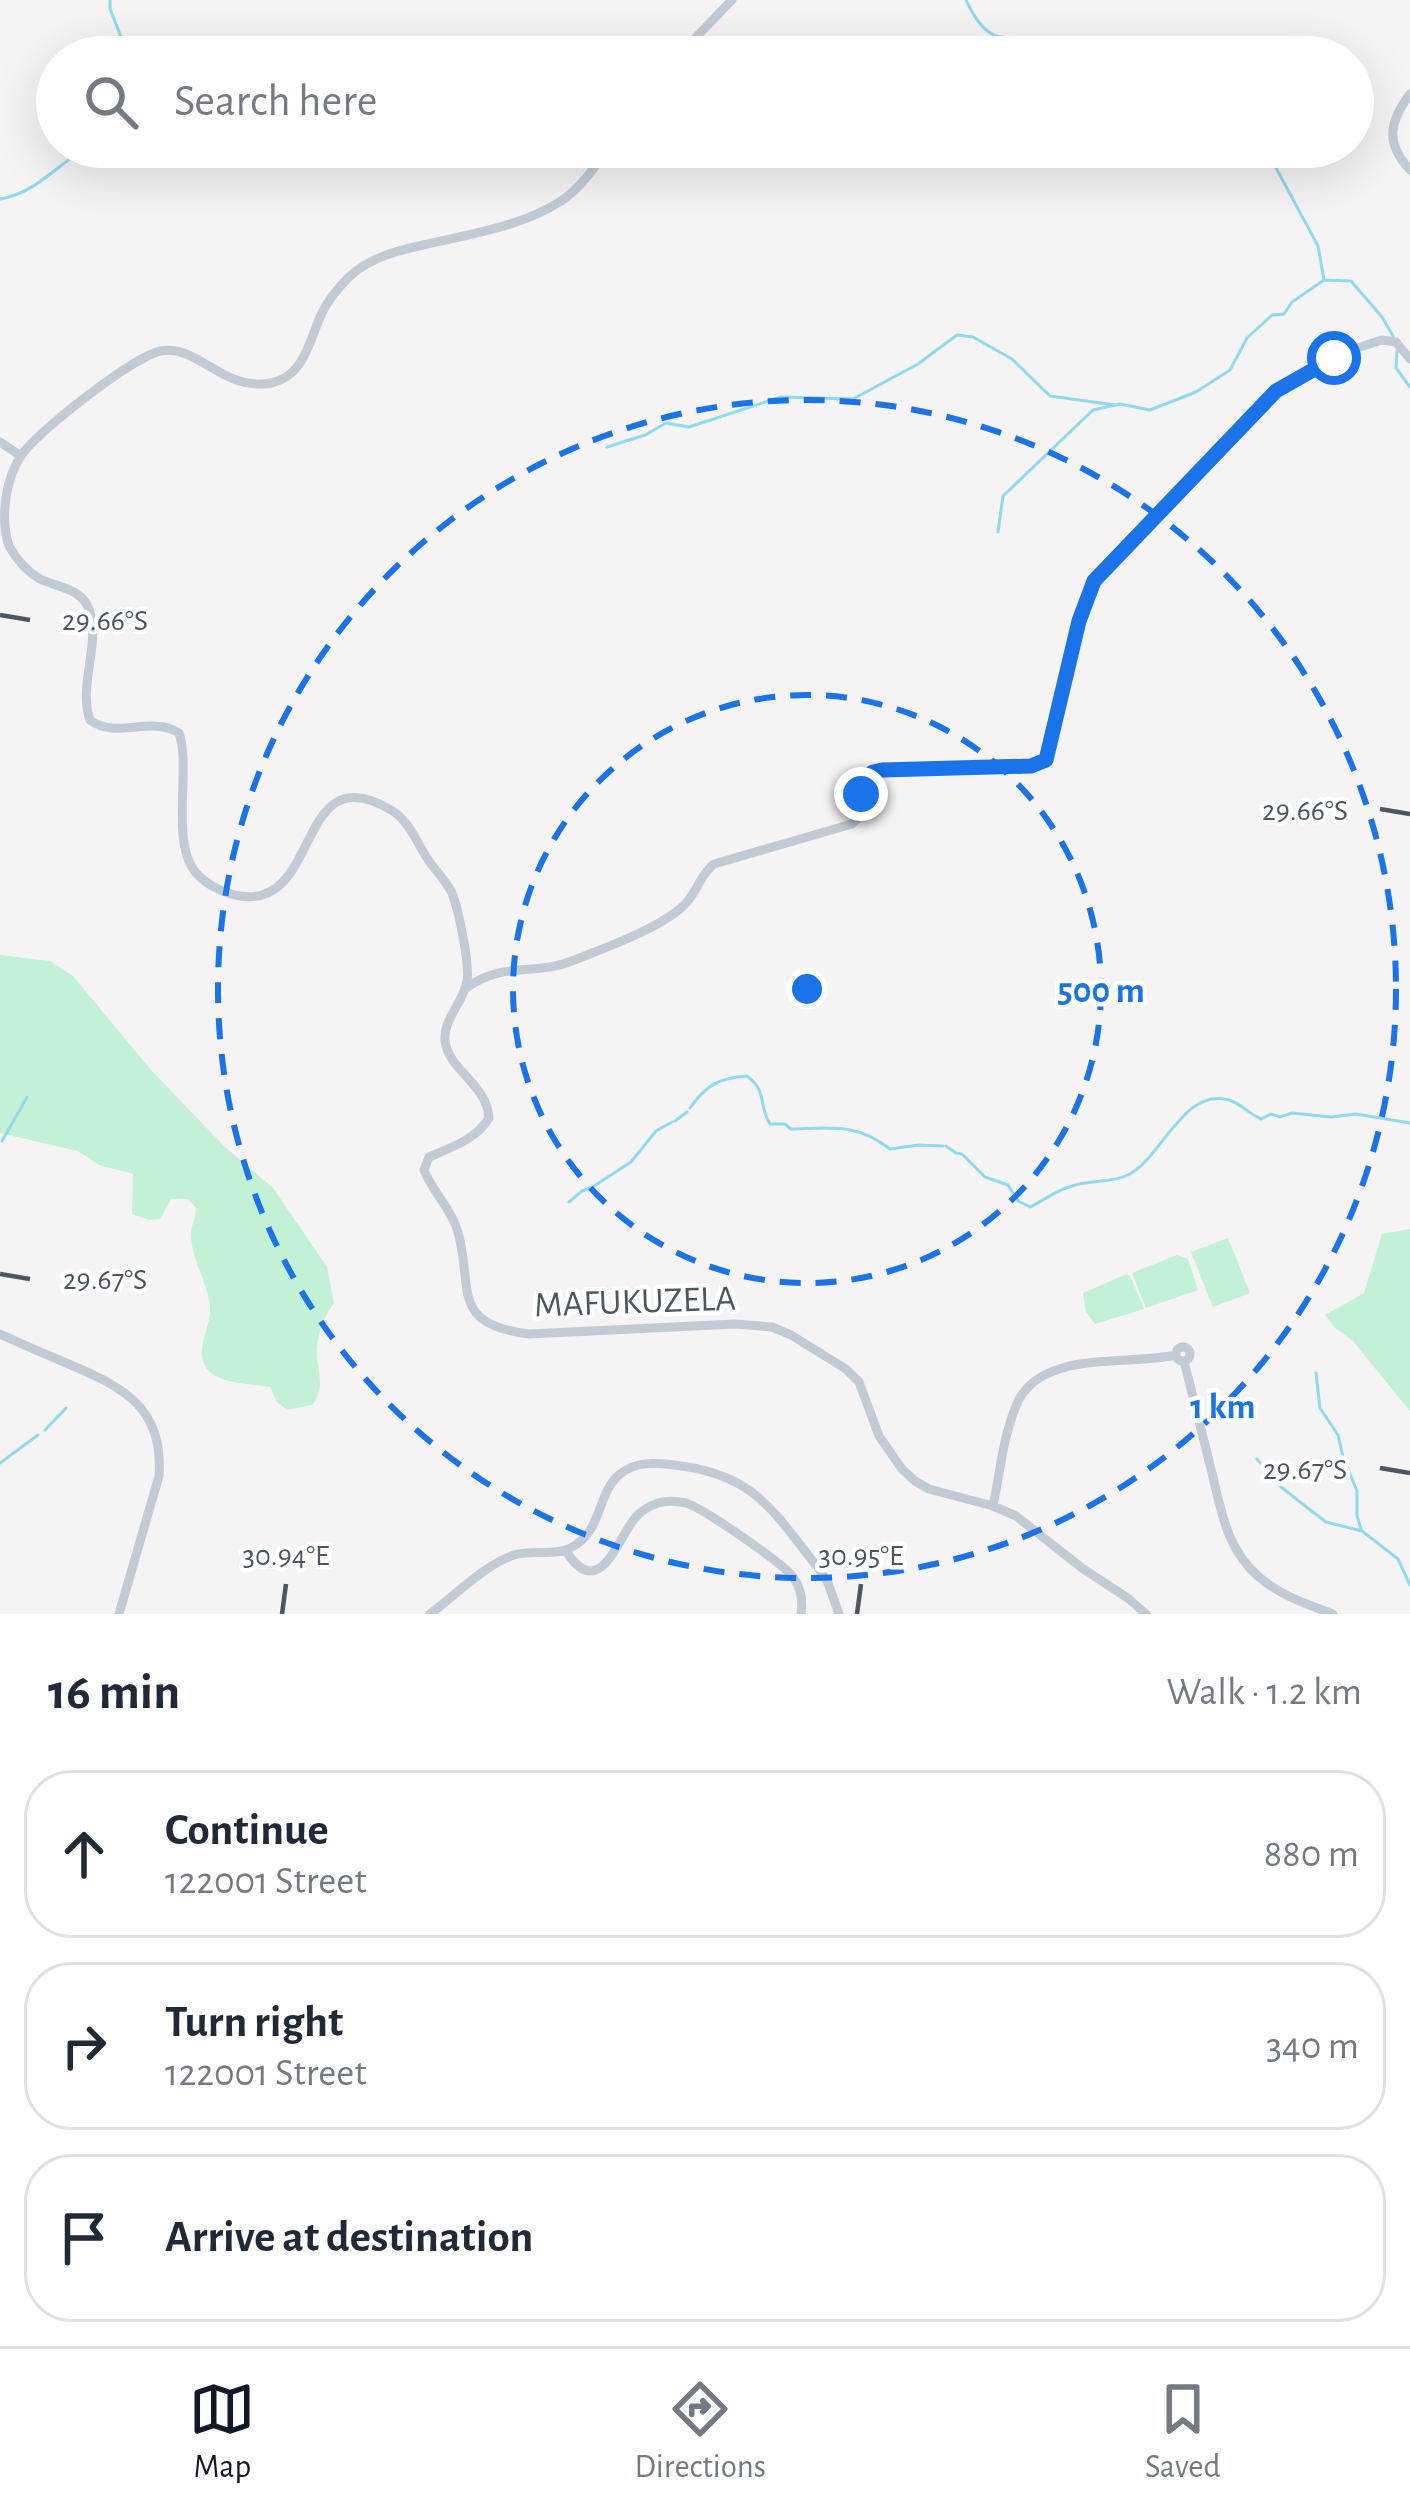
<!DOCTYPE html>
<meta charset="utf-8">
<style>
:root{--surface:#fff;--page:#f6f6f7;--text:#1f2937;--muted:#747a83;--line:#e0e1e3;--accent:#111827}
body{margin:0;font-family:"Alegreya Sans",sans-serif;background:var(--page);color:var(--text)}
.stop{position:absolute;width:36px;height:36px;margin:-27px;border:9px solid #1a73e8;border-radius:50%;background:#fff}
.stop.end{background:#1a73e8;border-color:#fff;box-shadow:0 3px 12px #0008}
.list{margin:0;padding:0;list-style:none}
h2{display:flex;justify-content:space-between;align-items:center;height:156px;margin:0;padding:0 48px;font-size:51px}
h2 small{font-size:39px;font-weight:400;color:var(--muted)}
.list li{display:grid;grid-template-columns:78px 1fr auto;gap:36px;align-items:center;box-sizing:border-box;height:168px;margin:0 24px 24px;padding:0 24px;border:3px solid var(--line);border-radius:48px}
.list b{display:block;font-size:45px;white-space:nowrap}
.list p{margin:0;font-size:39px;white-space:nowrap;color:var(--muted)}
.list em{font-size:39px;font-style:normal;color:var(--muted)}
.icon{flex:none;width:66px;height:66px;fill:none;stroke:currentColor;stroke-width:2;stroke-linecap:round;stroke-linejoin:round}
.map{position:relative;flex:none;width:1410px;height:1614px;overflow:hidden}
.search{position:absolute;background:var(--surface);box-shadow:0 12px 48px #0002;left:36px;right:36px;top:36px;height:132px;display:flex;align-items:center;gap:30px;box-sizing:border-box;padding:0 42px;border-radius:66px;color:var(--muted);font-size:45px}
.sheet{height:732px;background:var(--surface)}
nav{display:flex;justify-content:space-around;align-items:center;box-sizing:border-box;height:168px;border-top:3px solid var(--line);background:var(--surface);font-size:33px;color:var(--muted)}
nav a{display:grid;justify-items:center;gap:6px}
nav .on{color:var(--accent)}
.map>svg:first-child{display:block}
.green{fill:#c3f1d5}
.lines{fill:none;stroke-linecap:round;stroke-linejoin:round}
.stream{stroke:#90daee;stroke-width:3}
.secondary{stroke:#c1cbd6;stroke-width:9}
.route{stroke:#1a73e8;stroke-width:15}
.ticks{fill:none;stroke:#4a5661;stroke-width:4.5}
.ring{fill:none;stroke:#1a73e8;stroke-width:6;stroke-dasharray:21 15}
.labels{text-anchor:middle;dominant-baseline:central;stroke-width:9;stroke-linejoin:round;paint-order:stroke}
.street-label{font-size:36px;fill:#4a5661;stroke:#fff}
.ticks-label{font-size:30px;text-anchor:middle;fill:#4a5661;stroke:#fff;stroke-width:9;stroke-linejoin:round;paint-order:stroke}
.centre{fill:#1a73e8;stroke:#fff;stroke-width:6}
.ring-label{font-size:36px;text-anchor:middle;font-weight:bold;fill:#1a73e8;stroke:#fff;stroke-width:9;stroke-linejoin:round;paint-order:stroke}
</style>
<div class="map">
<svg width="1410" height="1614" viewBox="0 0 1410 1614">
<rect width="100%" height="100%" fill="#f5f3f3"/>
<path class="green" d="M0,955L50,961L73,976L151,1070L225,1147L273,1188L327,1267L334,1303C324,1317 318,1331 317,1349C316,1370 327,1387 312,1405L287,1410L277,1402L270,1387C252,1384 220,1384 208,1370C192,1352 212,1327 210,1307C208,1282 191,1260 191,1234C191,1225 196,1218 196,1208L188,1199H171L160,1219L149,1220L132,1214L133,1174L99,1165L78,1151L0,1133Z
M1410,1229V1411L1352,1340L1335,1328L1325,1315L1364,1293L1382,1234Z
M1228,1238L1250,1293L1213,1307L1191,1252Z
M1177,1255L1188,1259L1198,1290L1146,1308L1132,1273Z
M1127,1274L1130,1276L1144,1309L1095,1324L1086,1312L1083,1293Z"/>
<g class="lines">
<path class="stream" d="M110,0V9L129,57
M966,0C972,13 984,34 1000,37C1006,39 1013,37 1019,38L1042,57
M947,57L957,51L1001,39
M1269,147L1276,157L1275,166L1318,246L1324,280L1351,281L1382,317L1393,336
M0,199C37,193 57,164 88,147
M1397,351L1396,368L1410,387
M607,447L645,435L666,423L689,427L781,397L853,399L918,364L957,335L973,337L1012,359L1050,396L1115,405
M998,532L1003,496L1093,410L1120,404L1150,410L1196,392L1230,370L1247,338L1272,315L1284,314L1292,302L1324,280
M690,1108C706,1085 719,1078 747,1076C768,1092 758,1105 770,1124H785L791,1129C831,1128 857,1123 890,1149L919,1145L943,1146
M675,1121L687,1112
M2,1141L27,1097
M946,1146L956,1153L962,1154L985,1177L1008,1185L1018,1201L1030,1207C1044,1200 1057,1190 1072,1186C1089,1180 1112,1183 1128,1175C1163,1157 1183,1087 1229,1100C1242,1104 1249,1114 1261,1119L1271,1114L1280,1117L1292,1113L1331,1117L1356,1114L1410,1123
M594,1186L631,1162L656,1131L672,1122
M569,1202L582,1191L592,1187
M1316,1373L1320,1408L1338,1435L1343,1457L1357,1491V1516L1361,1529
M45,1430L66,1408
M1257,1459L1281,1487L1309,1509L1326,1522L1362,1531L1398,1559L1410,1585
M0,1463L38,1435"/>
<path class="secondary" d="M677,57L732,0
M1410,94C1389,122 1385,143 1410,170
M608,147C595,167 581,188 561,201C521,227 469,234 423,245C396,251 369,258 349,277C338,288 328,300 322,313C309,340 305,376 271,383C223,392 198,344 161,351C134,356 41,429 23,453C5,477 0,519 9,546C17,560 26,571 40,579C59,588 83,588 90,612C100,647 78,686 90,720C116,740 151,715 179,733C192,769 168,847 199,876C209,886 226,894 240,896C322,909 295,753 391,810C410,821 417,844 429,861C436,871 445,880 451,891C458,906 470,964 467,981C464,1002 443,1019 445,1040C447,1069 487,1084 489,1118C477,1139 450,1148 429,1157L424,1170C432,1191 450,1207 457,1229C475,1286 447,1324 529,1334L735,1324L772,1327L791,1335L846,1369L859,1382L879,1436L902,1469L915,1481L929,1489L993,1506L1016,1516L1082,1568L1129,1599L1146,1614
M0,442L21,456
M466,988C503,961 534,976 572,961C604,948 665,927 687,902C698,889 701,874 714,864L852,824L861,815L862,783L873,772L1040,764L1045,760L1079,621L1094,581L1276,391L1319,365L1357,348L1382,340L1396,342L1410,359
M0,1334C24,1345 47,1355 71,1365C125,1388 164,1409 159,1476L119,1614
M1176 1354a7 7 0 1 1 14 0a7 7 0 1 1-14 0Z
M1184,1361C1193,1397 1202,1433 1211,1469C1221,1509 1226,1549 1259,1577C1281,1596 1307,1604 1333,1614
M993,1506C1000,1473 1003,1437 1016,1406C1038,1349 1127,1366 1176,1355
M566,1551C599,1603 617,1540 635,1518C641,1511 649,1506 658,1503C667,1500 677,1501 686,1503C703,1508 784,1564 794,1578C801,1589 803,1601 801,1614
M430,1614C456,1595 484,1565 514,1555C535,1549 558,1558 577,1544C602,1527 598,1492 620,1474C636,1461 655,1463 674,1465C755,1474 772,1510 819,1569L828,1583L839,1614"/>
</g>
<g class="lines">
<path class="route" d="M861,794L864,778L873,772L882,770L1031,766L1046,760L1079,621L1094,581L1276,391L1334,358"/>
</g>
<path class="ticks" d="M0,615L30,620M1380,809L1410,814M0,1274L30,1279M1380,1468L1410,1473M282,1614L286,1584M857,1614L861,1584"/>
<g class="ring">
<circle cx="807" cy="989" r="294"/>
<circle cx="807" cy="989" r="589"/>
</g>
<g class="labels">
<g class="street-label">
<text transform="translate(635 1302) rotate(-2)">MAFUKUZELA</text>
</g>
</g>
<g class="ticks-label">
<text x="105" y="630">29.66°S</text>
<text x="1305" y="820">29.66°S</text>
<text x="105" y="1289">29.67°S</text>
<text x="1305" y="1479">29.67°S</text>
<text x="286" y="1565">30.94°E</text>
<text x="861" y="1565">30.95°E</text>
</g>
<circle cx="807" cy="989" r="18" class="centre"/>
<g class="ring-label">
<text x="1101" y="1002">500 m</text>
<text x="1223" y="1418">1 km</text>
</g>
</svg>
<div class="stop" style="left:1334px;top:358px"></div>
<div class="stop end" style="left:861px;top:794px"></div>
<div class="search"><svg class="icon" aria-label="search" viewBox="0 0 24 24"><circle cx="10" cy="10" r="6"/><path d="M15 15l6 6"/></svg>Search here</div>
</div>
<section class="sheet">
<h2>16 min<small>Walk · 1.2 km</small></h2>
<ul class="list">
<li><svg class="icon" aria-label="ahead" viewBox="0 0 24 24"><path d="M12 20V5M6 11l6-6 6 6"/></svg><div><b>Continue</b><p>122001 Street</p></div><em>880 m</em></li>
<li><svg class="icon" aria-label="right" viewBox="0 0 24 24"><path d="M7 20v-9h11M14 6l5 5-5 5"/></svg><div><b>Turn right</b><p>122001 Street</p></div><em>340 m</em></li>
<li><svg class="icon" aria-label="arrive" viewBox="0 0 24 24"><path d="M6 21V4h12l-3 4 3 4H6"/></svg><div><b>Arrive at destination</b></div></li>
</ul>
</section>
<nav>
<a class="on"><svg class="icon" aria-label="map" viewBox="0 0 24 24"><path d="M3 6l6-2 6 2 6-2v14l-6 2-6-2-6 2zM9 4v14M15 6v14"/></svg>Map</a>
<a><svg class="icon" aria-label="directions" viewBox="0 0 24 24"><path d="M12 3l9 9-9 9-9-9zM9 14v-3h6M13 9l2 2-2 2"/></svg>Directions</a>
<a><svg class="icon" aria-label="saved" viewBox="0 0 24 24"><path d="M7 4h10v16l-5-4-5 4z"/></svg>Saved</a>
</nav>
